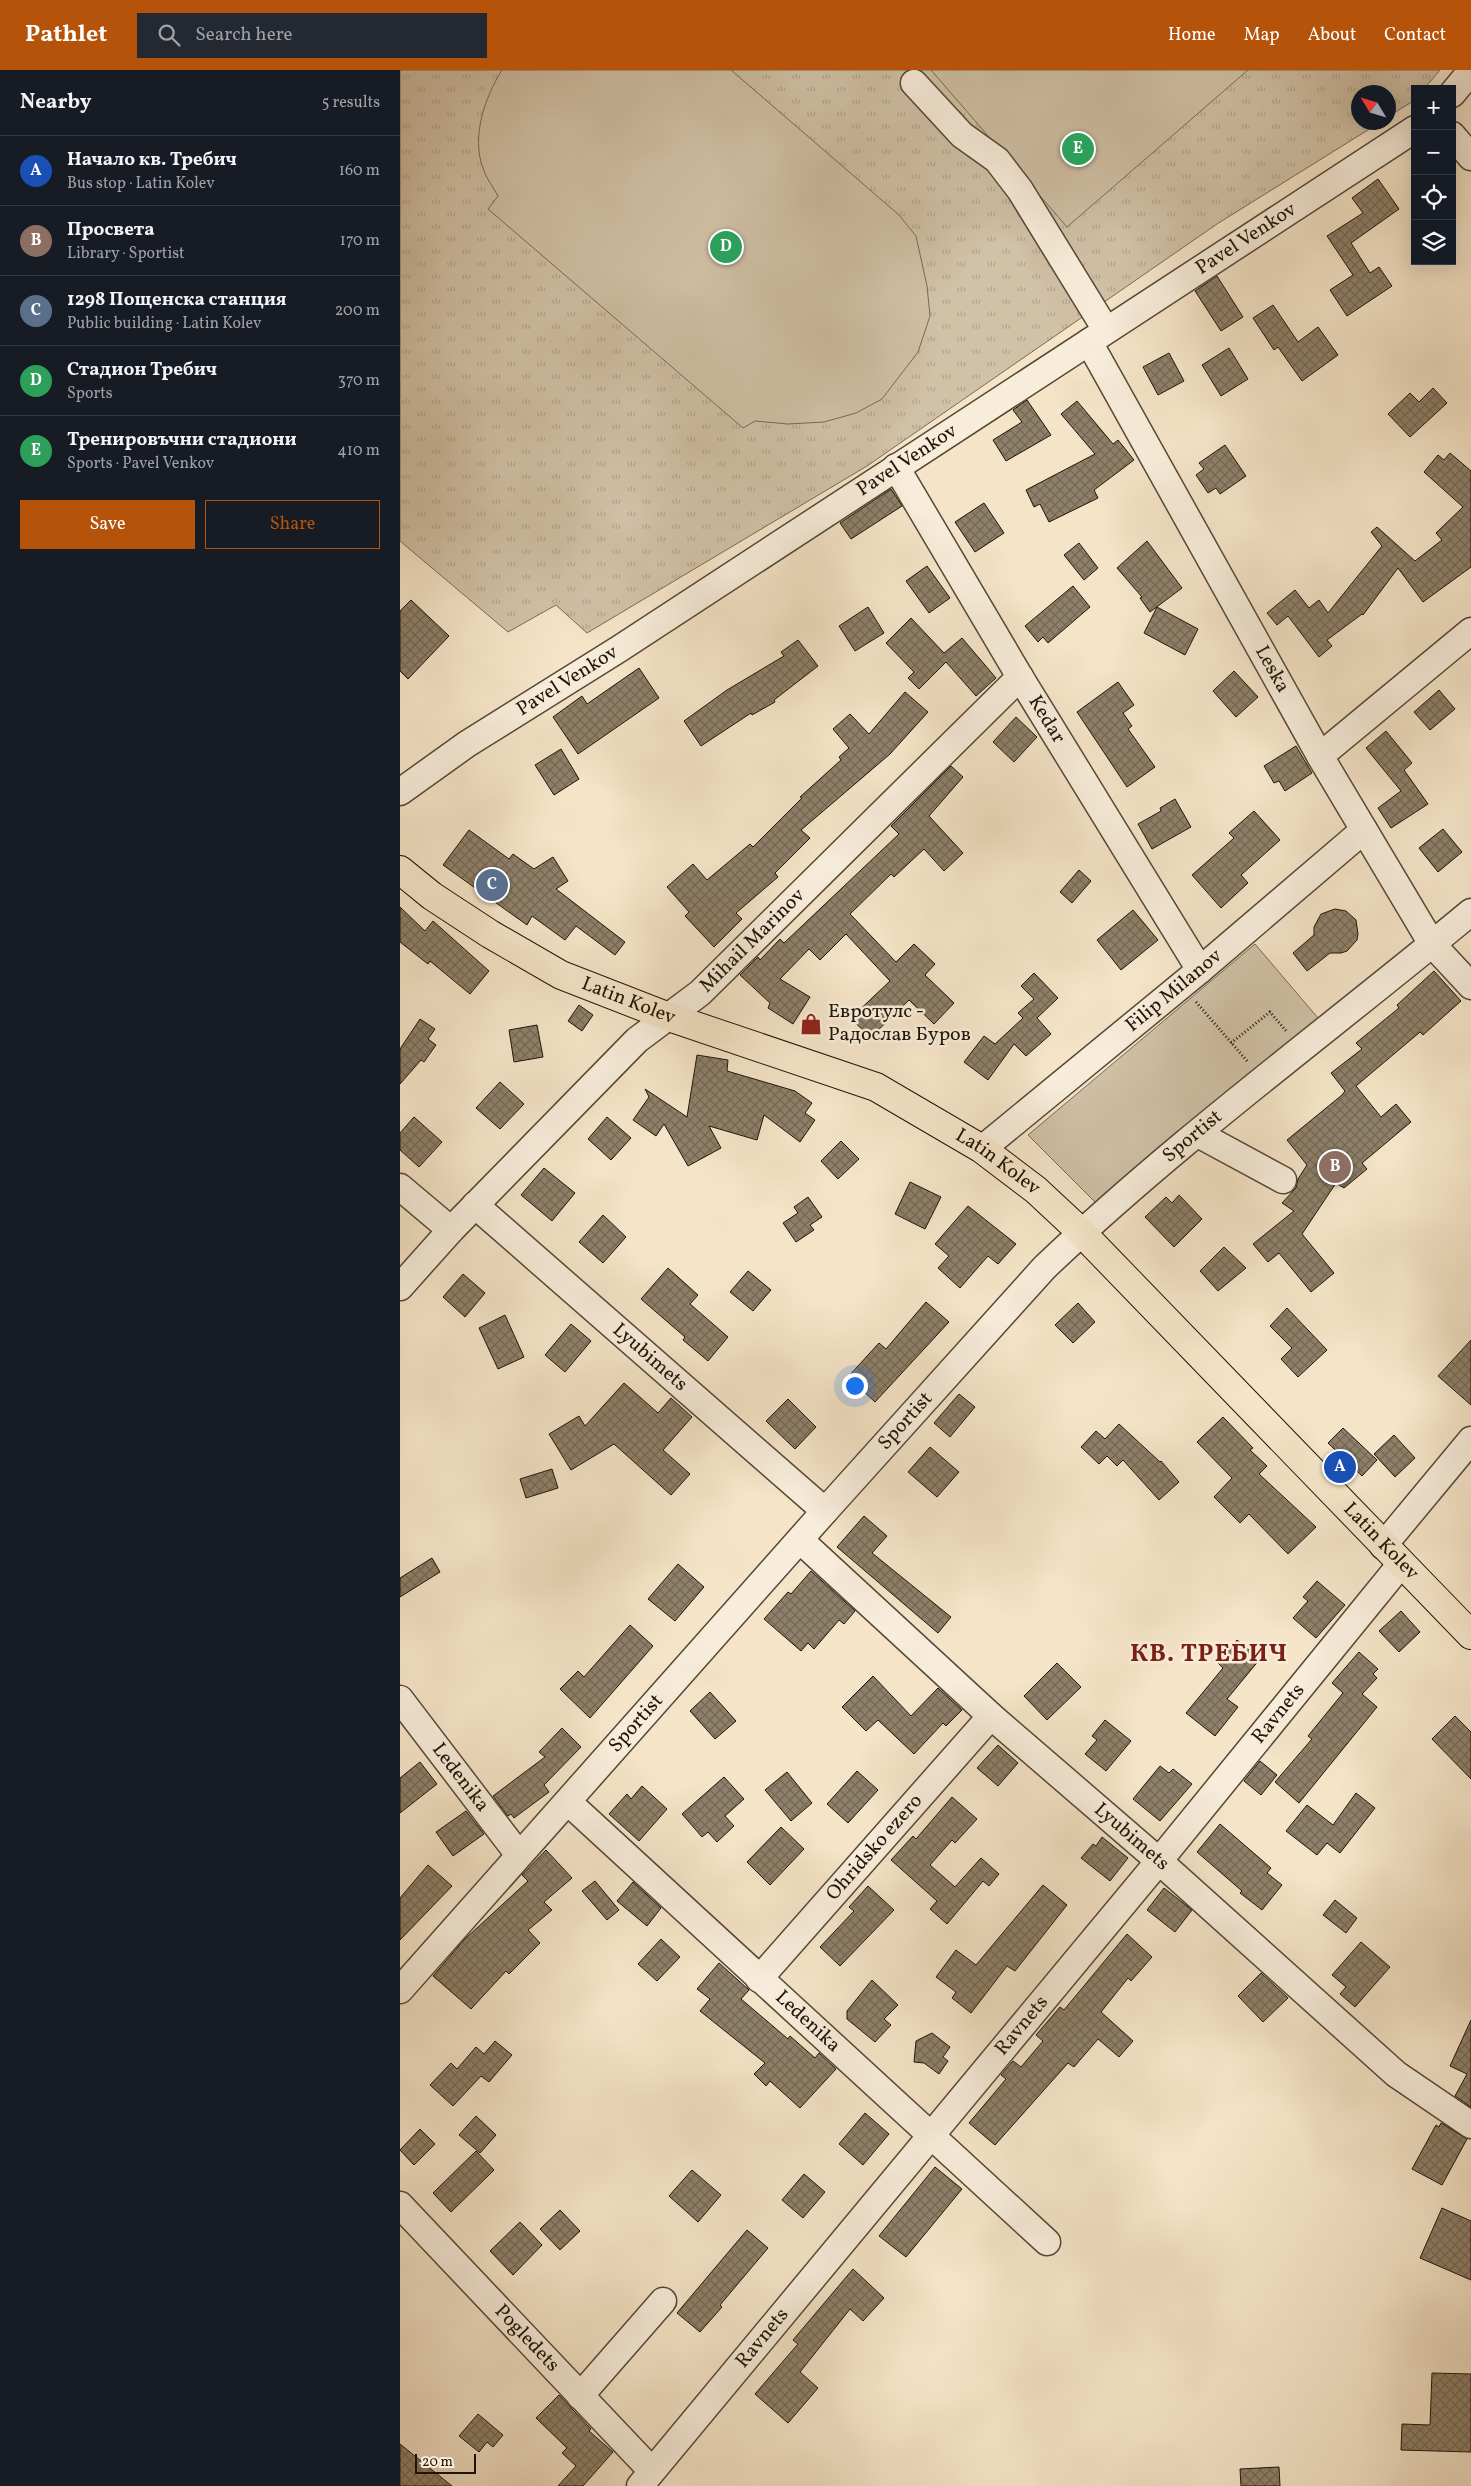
<!DOCTYPE html>
<meta charset="utf-8">
<style>
:root{--surface:#171b24;--page:#242831;--text:#f1f3f6;--muted:#9ea1a6;--line:#363941;--accent:#b45309}
body{margin:0;font-family:Vollkorn,serif;background:var(--page);color:var(--text)}
.controls{position:absolute;right:15px;top:15px;display:grid;overflow:hidden;border-radius:0px;box-shadow:0 5px 20px #0002}
.controls button{width:45px;height:45px;display:grid;place-items:center;padding:0;border:0;border-bottom:1px solid var(--line);background:var(--surface);color:var(--text);font:25px sans-serif}
.compass{position:absolute;left:951px;top:15px;width:45px;height:45px;border-radius:50%;background:var(--surface);box-shadow:0 5px 20px #0002;rotate:308deg}
.scale{position:absolute;left:15px;bottom:12px;width:61px;box-sizing:border-box;padding-left:5px;border:2px solid #1f1405;border-top:0;font-size:14px;line-height:18px;white-space:nowrap;color:#1f1405;-webkit-text-stroke:4px #f8eddb;paint-order:stroke}
.you{position:absolute;left:454px;top:1315px;width:18px;height:18px;margin:-12px;border:4px solid #fff;border-radius:50%;background:#1a73e8;box-shadow:0 0 0 8px #1a73e833}
.badge{display:grid;place-items:center;width:32px;height:32px;border-radius:50%;background:var(--accent);color:#fff;font-size:16px;font-weight:700}
.pin{position:absolute;translate:-50% -50%;border:2px solid #fff;box-shadow:0 1px 5px #0006}
.list{margin:0;padding:0;list-style:none}
h2{display:flex;justify-content:space-between;align-items:center;height:65px;margin:0;padding:0 20px;font-size:21px}
h2 small{font-size:16px;font-weight:400;color:var(--muted)}
.list li{display:grid;grid-template-columns:32px 1fr auto;gap:15px;align-items:center;box-sizing:border-box;height:70px;padding:0 20px;border-top:1px solid var(--line)}
.list b{display:block;font-size:19px;white-space:nowrap}
.list p{margin:0;font-size:16px;white-space:nowrap;color:var(--muted)}
.list em{font-size:16px;font-style:normal;color:var(--muted)}
.actions{display:flex;gap:10px;padding:15px 20px}
.actions a{flex:1;padding:11px 0;border:1px solid var(--accent);border-radius:0px;text-align:center;font-size:18px;color:var(--accent)}
.actions .main{background:var(--accent);color:#fff}
.icon{flex:none;width:28px;height:28px;fill:none;stroke:currentColor;stroke-width:2;stroke-linecap:round;stroke-linejoin:round}
.map{position:relative;flex:none;width:1071px;height:2416px;overflow:hidden}
header{display:flex;align-items:center;gap:30px;box-sizing:border-box;height:70px;padding:0 25px;background:var(--accent);color:#fff}
header strong{font-size:24px}
nav{display:flex;gap:28px;margin-inline-start:auto;font-size:18px}
.search{width:350px;height:45px;background:var(--page);display:flex;align-items:center;gap:12px;box-sizing:border-box;padding:0 18px;border-radius:0px;color:var(--muted);font-size:19px}
main{display:flex}
aside{flex:1;background:var(--surface)}
.map>svg:first-child{display:block}
.grass{fill:url(#grass-tufts);stroke:#786a56}
.green{fill:#d1c1a7;stroke:#786a56}
.building{fill:url(#building-cross-hatch);stroke:#1f1405}
.lines{fill:none;stroke-linecap:round;stroke-linejoin:round}
.minor-casing{stroke:#544836;stroke-width:29}
.major-casing{stroke:#1f1405;stroke-width:30}
.path{stroke:#1f1405;stroke-width:3;stroke-dasharray:1 2.5;stroke-linecap:butt}
.minor{stroke:#f8eddb;stroke-width:26}
.major{stroke:#f5e4c8;stroke-width:28}
.labels{text-anchor:middle;dominant-baseline:central;stroke-width:5;stroke-linejoin:round;paint-order:stroke}
.street-label{font-size:20px;fill:#1f1405;stroke:#f8eddb}
.poi-label{font-size:20px;fill:#1f1405;stroke:#f8eddb;text-anchor:start}
.district-label{font-size:25px;font-weight:bold;letter-spacing:1px;fill:#7a1f14;stroke:#f8eddb}
</style>
<header>
<strong>Pathlet</strong>
<div class="search"><svg class="icon" aria-label="search" viewBox="0 0 24 24"><circle cx="10" cy="10" r="6"/><path d="M15 15l6 6"/></svg>Search here</div>
<nav><a>Home</a><a>Map</a><a>About</a><a>Contact</a></nav>
</header>
<main>
<aside>
<h2>Nearby<small>5 results</small></h2>
<ul class="list">
<li><span class="badge" style="background:#1a4fb4">A</span><div><b>Начало кв. Требич</b><p>Bus stop · Latin Kolev</p></div><em>160 m</em></li>
<li><span class="badge" style="background:#8d6e63">B</span><div><b>Просвета</b><p>Library · Sportist</p></div><em>170 m</em></li>
<li><span class="badge" style="background:#5c6f8a">C</span><div><b>1298 Пощенска станция</b><p>Public building · Latin Kolev</p></div><em>200 m</em></li>
<li><span class="badge" style="background:#2e9e5b">D</span><div><b>Стадион Требич</b><p>Sports</p></div><em>370 m</em></li>
<li><span class="badge" style="background:#2e9e5b">E</span><div><b>Тренировъчни стадиони</b><p>Sports · Pavel Venkov</p></div><em>410 m</em></li>
</ul>
<div class="actions"><a class="main">Save</a><a>Share</a></div>
</aside>
<div class="map">
<svg width="1071" height="2416" viewBox="0 0 1071 2416">
<defs>
<pattern id="grass-tufts" width="24" height="20" patternUnits="userSpaceOnUse" patternTransform="scale(1.25)"><rect width="24" height="20" fill="#d1c1a7"/><path d="M3 7l-1-3M5 7V3M7 7l1-3M15 17l-1-3M17 17v-4M19 17l1-3" fill="none" stroke="#b3a58e"/></pattern>
<pattern id="building-cross-hatch" width="8" height="8" patternUnits="userSpaceOnUse" patternTransform="scale(1.25)"><rect width="8" height="8" fill="#8e806a"/><path d="M0 0l8 8M0 8l8-8" fill="none" stroke="#736855"/></pattern>
</defs>
<rect width="100%" height="100%" fill="#f5e4c8"/>
<filter id="stains"><feTurbulence type="fractalNoise" baseFrequency=".004" numOctaves="4"/><feColorMatrix values="0 0 0 0 .2 0 0 0 0 .09 0 0 0 0 .02 0 0 0 .5 -.17"/></filter>
<radialGradient id="worn" r=".72"><stop offset=".6" stop-color="#630" stop-opacity="0"/><stop offset="1" stop-color="#630" stop-opacity=".3"/></radialGradient>
<path class="grass" d="M0,0H1040L1024,19H1015V30L989,46L988,22H958V52L979,53L817,154L467,396L187,563L156,535L108,562L0,471Z"/>
<path class="green" d="M102,0H331L499,145L516,166L527,216L530,246L518,282L482,329L456,343L424,352L388,354L355,351L343,358L88,139L98,126C93,117 86,108 83,98C71,67 85,27 102,0Z
M531,0H848L667,157Z
M855,874L918,948L696,1133L628,1065Z"/>
<path class="building" d="M978,109L999,139L951,173L970,203L979,197L992,216L947,246L930,220L953,205L927,166L963,143L952,128Z
M817,206L843,247L821,261L795,221Z
M873,235L898,272L918,257L938,285L902,311L878,277L874,280L853,248Z
M829,278L848,309L821,326L802,295Z
M769,283L784,311L758,325L743,297Z
M1033,318L1047,333L1010,367L988,344L1010,323L1019,332Z
M627,330L651,365L606,391L593,370L622,352L613,340Z
M677,331L713,374L718,370L734,390L694,420L698,428L649,452L640,434L634,437L626,420L695,384L661,344Z
M825,375L846,406L820,424L816,418L808,423L796,405L804,399L799,393Z
M1050,383L1071,401V497L1023,532L998,498L963,545L962,544L927,570L932,576L919,587L888,546L877,555L867,543L895,520L909,538L919,530L928,543L982,476L971,462L977,457L1015,491L1042,470L1036,463L1063,437L1024,402L1038,385L1044,390Z
M491,419L502,436L451,469L440,453Z
M584,433L604,463L575,482L555,452Z
M747,471L782,518L750,542L740,528L742,527L717,498Z
M679,473L698,498L684,510L664,485Z
M527,496L550,528L529,543L506,511Z
M673,516L690,537L648,573L643,567L638,572L625,556Z
M11,530L49,566L8,609L0,601V541Z
M468,537L484,563L455,581L439,556Z
M757,537L798,559L785,585L744,563Z
M511,548L544,583L562,568L596,608L576,626L546,592L519,619L508,608L514,602L486,573Z
M398,570L418,596L374,630L375,632L352,645L351,643L301,676L284,651L327,620L384,586L381,582Z
M239,598L259,628L178,684L153,647L182,626L187,634Z
M834,601L858,627L836,647L813,621Z
M718,612L734,635L723,643L732,656L728,659L755,697L727,717L677,642Z
M1039,620L1055,639L1030,660L1014,642Z
M505,622L528,642L490,684L401,760L410,768L375,803L378,807L336,843L342,849L314,877L285,846L289,842L267,817L293,794L307,810L350,774L353,777L402,728L400,727L441,690L439,687L449,678L433,659L450,644L469,664Z
M616,647L637,667L614,692L593,672Z
M986,661L1012,693L1004,700L1028,734L991,758L978,738L1001,721L966,678Z
M896,676L912,703L885,721L879,711L874,713L864,696Z
M161,679L179,709L154,725L135,695Z
M551,696L563,707L529,746L563,783L544,801L524,779L494,807L491,804L450,844L496,892L514,874L535,894L525,905L554,933L534,954L509,930L470,968L451,948L490,911L446,864L420,890L409,879L380,909L410,927L393,954L368,938L370,933L340,905L358,887L360,890L380,869L384,873L499,764L491,756Z
M775,729L791,757L752,779L738,754L761,741L760,738Z
M854,741L880,770L841,805L848,813L821,838L792,805L834,768L829,763Z
M1043,759L1062,782L1038,802L1019,778Z
M69,760L109,789L113,784L134,799L153,787L168,811L156,819L225,872L215,885L176,856L165,870L132,846L127,855L43,795Z
M679,800L691,811L672,833L660,822Z
M0,837L25,861L33,851L89,901L70,924L30,891L28,894L0,872Z
M935,839L946,841L956,850L958,864L957,870L947,881L941,883H930L907,901L893,883L914,865V857L921,844Z
M733,840L758,870L721,900L697,870Z
M1034,901L1061,931L1023,965L1020,962L956,1016L981,1047L996,1034L1011,1052L962,1093L967,1099L944,1118L936,1113L902,1164L934,1203L911,1222L879,1183L868,1192L853,1174L894,1141L882,1133L896,1118L898,1109L907,1095L887,1070L942,1025L945,1021L931,1003L962,979L956,973L999,938L997,935Z
M634,903L658,928L637,948L651,964L626,986L614,974L588,1010L564,992L584,966L595,974L623,948L618,943L634,929L621,916Z
M179,935L193,945L182,961L168,951Z
M20,949L35,959L28,969L36,975L24,992L21,990L0,1014V979Z
M137,955L143,987L114,992L109,960Z
M297,985L328,990L327,1001L395,1021L412,1033L405,1043L415,1050L400,1072L364,1045L357,1070L309,1056L321,1078L288,1096L264,1054L256,1066L233,1050L249,1027L245,1019L287,1047Z
M100,1012L124,1034L100,1059L76,1038Z
M14,1047L42,1072L19,1097L0,1080V1063Z
M207,1047L231,1068L211,1090L188,1069Z
M441,1071L459,1089L438,1109L421,1091Z
M144,1098L175,1123L152,1151L121,1125Z
M510,1112L541,1127L525,1159L495,1144Z
M779,1125L802,1149L774,1177L745,1147L766,1127L772,1133Z
M408,1127L422,1147L410,1155L414,1160L396,1172L383,1153L398,1143L394,1137Z
M568,1136L616,1174L598,1194L588,1186L560,1218L538,1198L549,1186L535,1174Z
M203,1145L226,1167L203,1193L179,1172Z
M824,1177L846,1198L818,1221L800,1201Z
M268,1198L298,1225L290,1234L328,1267L308,1291L283,1270L285,1267L241,1229Z
M348,1201L371,1220L353,1241L330,1222Z
M63,1204L85,1223L65,1247L43,1227Z
M526,1232L549,1252L475,1332L448,1307L479,1273L486,1279Z
M678,1233L695,1252L673,1273L655,1255Z
M887,1238L927,1280L898,1307L881,1289L892,1278L870,1256Z
M105,1245L124,1287L98,1299L79,1258Z
M171,1254L191,1271L165,1302L145,1285Z
M1071,1270V1335L1038,1306Z
M224,1313L258,1343L271,1328L292,1347L263,1380L290,1404L271,1425L214,1374L171,1400L149,1364L179,1346L185,1356Z
M559,1324L575,1337L550,1367L534,1353Z
M388,1329L416,1357L395,1379L366,1351Z
M823,1347L853,1378L850,1380L867,1396L859,1404L916,1457L888,1484L849,1444L840,1453L814,1427L832,1408L797,1372Z
M719,1354L760,1392L761,1391L779,1412L759,1430L723,1390L717,1396L707,1386L699,1394L681,1377L696,1361L705,1369Z
M943,1358L977,1390L962,1406L928,1373Z
M994,1365L1015,1388L995,1407L974,1384Z
M530,1377L559,1402L537,1427L508,1402Z
M152,1399L158,1418L126,1428L120,1409Z
M464,1446L487,1466L472,1483L551,1547L538,1563L437,1477Z
M32,1488L40,1502L0,1527V1508Z
M278,1494L304,1517L275,1551L248,1529Z
M411,1501L455,1541L444,1554L439,1550L414,1579L408,1573L401,1581L364,1549L388,1522L391,1524Z
M917,1511L945,1535L916,1568L893,1548L908,1531L903,1527Z
M1001,1541L1020,1562L999,1582L979,1561Z
M230,1555L253,1576L190,1648L160,1619L178,1601L184,1607Z
M837,1570L860,1589L827,1629L838,1637L815,1666L786,1643L823,1598L818,1593Z
M959,1582L978,1599L973,1604L977,1608L962,1624L977,1637L899,1733L875,1712L912,1669L908,1666L943,1623L932,1613Z
M657,1593L681,1617L647,1650L624,1626Z
M473,1606L511,1646L538,1618L562,1640L546,1656L543,1653L514,1684L478,1650L466,1661L442,1637Z
M310,1622L336,1651L315,1669L290,1641Z
M1055,1646L1071,1662V1709L1032,1669Z
M705,1650L731,1671L706,1701L685,1684L697,1670L692,1666Z
M162,1658L181,1677L144,1715L149,1722L114,1748L111,1744L108,1746L93,1726L145,1687L139,1682Z
M598,1675L618,1693L598,1716L577,1698Z
M860,1691L877,1705L861,1725L844,1711Z
M20,1692L37,1714L0,1743V1708Z
M760,1696L769,1703L773,1699L792,1714L760,1751L733,1729Z
M457,1701L478,1720L448,1753L427,1734Z
M387,1702L412,1733L391,1751L365,1720Z
M324,1707L344,1729L325,1746L334,1756L317,1772L308,1762L302,1767L282,1744Z
M242,1716L267,1739L239,1771L209,1744L227,1724L231,1729Z
M956,1723L975,1738L940,1783L927,1773L917,1785L886,1761L907,1735L933,1755Z
M552,1727L577,1749L555,1773L552,1770L530,1795L555,1817L581,1788L599,1804L589,1816L583,1811L547,1854L530,1839L537,1831L491,1790L513,1766L516,1769Z
M66,1741L84,1764L53,1786L36,1762Z
M820,1754L871,1798L867,1803L882,1815L862,1840L840,1823L842,1821L797,1782Z
M381,1757L404,1779L370,1815L347,1792Z
M702,1767L728,1788L710,1811L681,1788L693,1774L696,1776Z
M146,1780L172,1808L144,1832L152,1840L128,1860L140,1873L109,1904L106,1901L71,1939L33,1906L65,1869L128,1811L122,1805Z
M28,1795L52,1816L0,1870V1828Z
M195,1811L219,1840L207,1850L182,1821Z
M233,1812L261,1838L247,1856L217,1831Z
M643,1815L667,1835L615,1901L607,1896L571,1943L552,1928L556,1922L536,1907L556,1880L576,1895Z
M468,1816L494,1840L440,1896L420,1877L454,1841L449,1837Z
M764,1818L792,1840L775,1862L747,1840Z
M935,1830L957,1848L946,1863L923,1845Z
M727,1864L752,1887L731,1911L728,1908L701,1942L733,1971L719,1987L698,1969L674,1997L668,1993L595,2075L569,2053L606,2009L601,2005L613,1991L621,1997L643,1971L636,1965L660,1937L664,1940Z
M261,1869L280,1887L257,1911L238,1894Z
M961,1872L990,1897L955,1937L940,1924L946,1917L932,1905Z
M319,1893L349,1920L341,1929L388,1969L390,1966L415,1988L419,1983L436,1999L400,2038L370,2011L366,2016L354,2004L365,1993L300,1941L310,1929L297,1919Z
M861,1903L888,1928L863,1952L838,1926Z
M472,1910L498,1935L484,1949L491,1955L475,1972L447,1949V1941Z
M1071,1950V2037L1055,2026L1067,2004L1050,1996Z
M532,1963L550,1977L543,1987L548,1991L539,2004L524,1993L514,1992L516,1971Z
M95,1971L112,1985L89,2012L81,2006L53,2036L30,2015L51,1993L57,1999L76,1977L84,1984Z
M465,2043L489,2064L463,2095L439,2074Z
M76,2046L96,2065L80,2083L59,2065Z
M1041,2053L1067,2069L1042,2115L1012,2099L1036,2055L1039,2057Z
M20,2059L35,2074L14,2095L0,2080Z
M76,2081L94,2100L51,2142L33,2123Z
M535,2097L562,2119L506,2187L479,2166Z
M292,2100L321,2125L298,2152L269,2126Z
M404,2104L425,2122L403,2148L382,2130Z
M1042,2138L1071,2151V2210L1020,2188Z
M160,2140L180,2161L160,2180L140,2159Z
M120,2152L142,2175L113,2205L90,2181Z
M347,2160L368,2178L320,2235L322,2237L300,2262L277,2243Z
M453,2199L484,2228L463,2251L450,2239L400,2302L418,2318L388,2353L355,2324L398,2274L393,2270Z
M1032,2303L1071,2304V2382L1001,2380L1002,2354L1030,2355Z
M159,2325L191,2359L189,2361L213,2382L183,2416H158L176,2396L162,2383L167,2378L136,2348Z
M78,2344L103,2365L93,2377L87,2372L79,2382L59,2366Z
M0,2374L52,2416H0Z
M879,2397L880,2416H841L840,2399Z"/>
<g class="lines">
<g class="minor-casing">
<g id="minor">
<path d="M514,13L562,65L597,90L620,120L706,260"/>
<path d="M1052,24L1071,1"/>
<path d="M1052,65L1071,87"/>
<path id="s1" d="M689,272L920,686L1032,874L1071,916"/>
<path id="s2" d="M496,397L620,607L800,900"/>
<path d="M920,686L1071,561"/>
<path id="s3" d="M0,722L67,674L219,579L1015,59"/>
<path d="M798,1064L883,1110"/>
<path id="s4" d="M582,1079L800,900L964,760"/>
<path d="M0,1117L51,1160"/>
<path id="s5" d="M75,1135L425,1441"/>
<path id="s6" d="M0,1217L51,1160L237,970L300,923L620,607"/>
<path id="s7" d="M400,1470L591,1646L759,1791L996,2004L1071,2055"/>
<path d="M983,1476L1071,1370"/>
<path id="s8" d="M0,1629L119,1785"/>
<path id="s9" d="M168,1732L647,2172"/>
<path id="s10" d="M359,1909L591,1646"/>
<path id="s11" d="M0,1920L425,1441L644,1198C778,1070 929,960 1071,842"/>
<path id="s12" d="M0,2135L252,2401"/>
<path d="M180,2326L263,2231"/>
<path id="s13" d="M240,2416L759,1791L1001,1494"/>
</g>
</g>
<g class="major-casing">
<g id="major">
<path id="s14" d="M0,800L32,826L90,864L161,905L269,947L476,1017L582,1079L636,1120L681,1162L1071,1565"/>
</g>
</g>
<path class="path" d="M796,932L848,992
M831,973L870,942L887,962"/>
<use href="#minor" class="minor"/>
<use href="#major" class="major"/>
</g>
<defs>
<g id="shop-bare" transform="scale(1.725)"><path d="M-5-2.5h2.3a2.7 3.5 0 0 1 5.4 0H5L5.5 6h-11ZM-1.5-2.5h3a1.5 2.3 0 0 0-3 0Z" fill="#8f2418" stroke="#f8eddb" stroke-width="2.5" paint-order="stroke"/></g>
</defs>
<g fill-rule="evenodd">
<use href="#shop-bare" x="411" y="954"/>
</g>
<g class="labels">
<g class="street-label">
<text stroke="none"><textPath href="#s3" startOffset="1011">Pavel Venkov</textPath></text>
<text stroke="none"><textPath href="#s3" startOffset="606">Pavel Venkov</textPath></text>
<text stroke="none"><textPath href="#s1" startOffset="375">Leska</textPath></text>
<text stroke="none"><textPath href="#s3" startOffset="201">Pavel Venkov</textPath></text>
<text stroke="none"><textPath href="#s2" startOffset="294">Kedar</textPath></text>
<text stroke="none"><textPath href="#s6" startOffset="495">Mihail Marinov</textPath></text>
<text stroke="none"><textPath href="#s4" startOffset="249">Filip Milanov</textPath></text>
<text stroke="none"><textPath href="#s14" startOffset="265">Latin Kolev</textPath></text>
<text stroke="none"><textPath href="#s11" startOffset="1166">Sportist</textPath></text>
<text stroke="none"><textPath href="#s14" startOffset="670">Latin Kolev</textPath></text>
<text stroke="none"><textPath href="#s5" startOffset="232">Lyubimets</textPath></text>
<text stroke="none"><textPath href="#s11" startOffset="761">Sportist</textPath></text>
<text stroke="none"><textPath href="#s14" startOffset="1210">Latin Kolev</textPath></text>
<text stroke="none"><textPath href="#s13" startOffset="1002">Ravnets</textPath></text>
<text stroke="none"><textPath href="#s11" startOffset="356">Sportist</textPath></text>
<text stroke="none"><textPath href="#s8" startOffset="99">Ledenika</textPath></text>
<text stroke="none"><textPath href="#s7" startOffset="445">Lyubimets</textPath></text>
<text stroke="none"><textPath href="#s10" startOffset="175">Ohridsko ezero</textPath></text>
<text stroke="none"><textPath href="#s9" startOffset="325">Ledenika</textPath></text>
<text stroke="none"><textPath href="#s13" startOffset="598">Ravnets</textPath></text>
<text stroke="none"><textPath href="#s12" startOffset="184">Pogledets</textPath></text>
<text stroke="none"><textPath href="#s13" startOffset="192">Ravnets</textPath></text>
</g>
<g class="poi-label">
<text x="428" y="942">Евротулс -<tspan x="428" dy="23">Радослав Буров</tspan></text>
</g>
<g class="district-label">
<text x="809" y="1584">КВ. ТРЕБИЧ</text>
</g>
</g>
<rect width="100%" height="100%" filter="url(#stains)"/>
<rect width="100%" height="100%" fill="url(#worn)"/>
</svg>
<div class="controls">
<button>+</button>
<button>−</button>
<button><svg class="icon" aria-label="locate" viewBox="0 0 24 24"><circle cx="12" cy="12" r="6"/><path d="M12 2v4M12 18v4M2 12h4M18 12h4"/></svg></button>
<button><svg class="icon" aria-label="layers" viewBox="0 0 24 24"><path d="M12 4l9 5-9 5-9-5zM3 14l9 5 9-5"/></svg></button>
</div>
<svg class="compass" viewBox="-18 -18 36 36"><path d="M0-13l5 13h-10z" fill="#e53935"/><path d="M0 13l5-13h-10z" fill="#9ea1a6"/></svg>
<div class="scale">20 m</div>
<div class="you"></div>
<div class="pin badge" style="left:940px;top:1397px;background:#1a4fb4">A</div>
<div class="pin badge" style="left:935px;top:1097px;background:#8d6e63">B</div>
<div class="pin badge" style="left:92px;top:815px;background:#5c6f8a">C</div>
<div class="pin badge" style="left:326px;top:177px;background:#2e9e5b">D</div>
<div class="pin badge" style="left:678px;top:79px;background:#2e9e5b">E</div>
</div>
</main>
